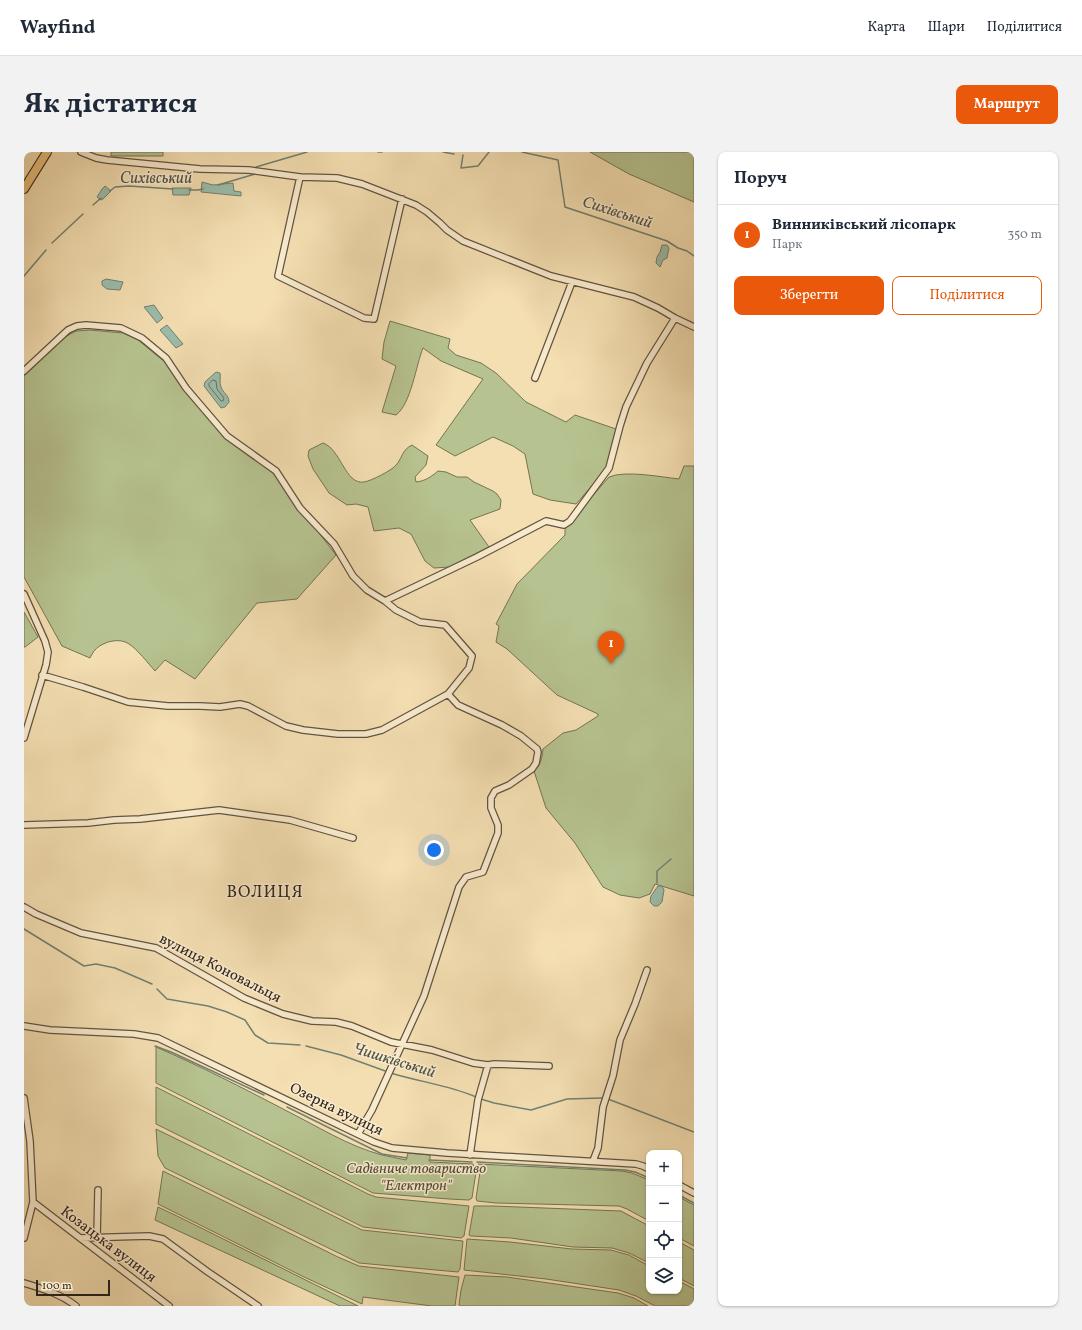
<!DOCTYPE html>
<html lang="uk">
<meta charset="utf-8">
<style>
:root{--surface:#fff;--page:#f2f2f3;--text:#1f2937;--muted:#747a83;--line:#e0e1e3;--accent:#ea580c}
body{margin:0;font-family:Vollkorn,serif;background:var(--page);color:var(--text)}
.controls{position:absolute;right:12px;bottom:12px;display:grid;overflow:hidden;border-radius:8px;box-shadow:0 1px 3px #0004}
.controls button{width:36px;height:36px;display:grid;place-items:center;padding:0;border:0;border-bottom:1px solid var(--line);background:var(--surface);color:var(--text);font:20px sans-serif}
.scale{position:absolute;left:12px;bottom:10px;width:74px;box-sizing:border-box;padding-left:4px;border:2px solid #32251a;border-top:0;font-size:11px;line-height:14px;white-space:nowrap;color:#32251a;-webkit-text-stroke:3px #f8eacd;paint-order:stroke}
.you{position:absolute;left:410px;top:698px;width:14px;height:14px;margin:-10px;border:3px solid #fff;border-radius:50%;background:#1a73e8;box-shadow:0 0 0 6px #1a73e833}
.badge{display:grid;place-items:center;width:26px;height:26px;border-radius:50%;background:var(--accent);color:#fff;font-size:13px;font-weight:700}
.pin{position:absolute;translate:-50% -33px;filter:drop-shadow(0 1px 2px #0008)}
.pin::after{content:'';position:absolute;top:21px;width:14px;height:12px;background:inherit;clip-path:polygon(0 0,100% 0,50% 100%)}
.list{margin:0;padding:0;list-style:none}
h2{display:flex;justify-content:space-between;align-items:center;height:52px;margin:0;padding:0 16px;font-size:17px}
h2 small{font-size:13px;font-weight:400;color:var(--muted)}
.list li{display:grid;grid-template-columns:26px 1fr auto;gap:12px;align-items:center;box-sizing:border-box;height:60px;padding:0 16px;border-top:1px solid var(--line)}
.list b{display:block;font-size:15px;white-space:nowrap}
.list p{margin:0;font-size:13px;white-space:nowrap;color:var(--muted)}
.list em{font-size:13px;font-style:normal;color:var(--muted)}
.actions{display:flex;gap:8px;padding:12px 16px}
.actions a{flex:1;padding:9px 0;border:1px solid var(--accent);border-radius:8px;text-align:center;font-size:14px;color:var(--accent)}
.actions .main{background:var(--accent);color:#fff}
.icon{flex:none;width:22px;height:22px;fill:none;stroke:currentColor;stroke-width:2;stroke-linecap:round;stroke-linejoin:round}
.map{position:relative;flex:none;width:670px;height:1154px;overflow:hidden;border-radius:8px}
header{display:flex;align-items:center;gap:24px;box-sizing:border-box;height:56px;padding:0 20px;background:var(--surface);border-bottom:1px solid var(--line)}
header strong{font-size:19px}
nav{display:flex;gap:22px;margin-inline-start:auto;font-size:14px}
.intro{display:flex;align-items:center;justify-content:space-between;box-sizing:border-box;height:96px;padding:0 24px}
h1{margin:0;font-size:28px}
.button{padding:10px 18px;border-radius:8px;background:var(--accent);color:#fff;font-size:14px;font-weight:700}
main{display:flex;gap:24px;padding:0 24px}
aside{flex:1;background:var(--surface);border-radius:8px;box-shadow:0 1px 3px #0004}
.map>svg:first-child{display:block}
.green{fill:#b6c390;stroke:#747455}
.water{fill:#9cbdab;stroke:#728071}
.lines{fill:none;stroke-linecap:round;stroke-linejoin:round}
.shore{stroke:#677162;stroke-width:1}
.stream{stroke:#728071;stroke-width:1.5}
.minor-casing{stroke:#625440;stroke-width:8}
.highway-casing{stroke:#32251a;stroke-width:10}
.minor{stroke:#f8eacd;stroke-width:5.5}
.highway{stroke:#eac079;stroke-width:8}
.labels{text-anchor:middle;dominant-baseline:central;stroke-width:3;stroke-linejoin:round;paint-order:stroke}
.street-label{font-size:15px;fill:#32251a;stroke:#f8eacd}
.park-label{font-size:15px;font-style:italic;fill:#534c38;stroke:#f8eacd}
.water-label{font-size:16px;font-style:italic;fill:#525346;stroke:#f8eacd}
.quarter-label{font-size:17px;letter-spacing:1px;fill:#32251a;stroke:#f8eacd}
</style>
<header>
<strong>Wayfind</strong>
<nav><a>Карта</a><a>Шари</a><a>Поділитися</a></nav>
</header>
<div class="intro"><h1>Як дістатися</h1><a class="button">Маршрут</a></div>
<main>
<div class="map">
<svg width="670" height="1154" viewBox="0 0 670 1154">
<rect width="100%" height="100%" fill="#f4dfb2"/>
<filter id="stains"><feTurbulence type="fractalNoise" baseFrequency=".005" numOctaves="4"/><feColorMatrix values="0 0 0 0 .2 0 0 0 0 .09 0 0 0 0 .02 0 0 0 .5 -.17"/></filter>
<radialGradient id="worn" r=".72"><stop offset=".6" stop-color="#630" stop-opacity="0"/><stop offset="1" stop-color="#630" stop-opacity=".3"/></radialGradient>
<path class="green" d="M87,0H139V4H87Z
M566,0H670V50L605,22Z
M366,169L426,187L424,196L432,203L457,211L472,221L502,250L542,270L551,263L592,277L584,311L578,322L552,352L526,348L509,342L501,302L489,294L469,285L431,304L412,293L459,227L417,209L399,196C392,213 387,252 372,263L358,260L372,214L358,207L360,190Z
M66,178L99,181L114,188L141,210L160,238L202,285L250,322L312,403L273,447L233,451L171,527L141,508L131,519C124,511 113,497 105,492C95,485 78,490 71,498C69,500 67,504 66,506L38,494L0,425V224L41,185L52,179Z
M299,291C317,297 321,333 340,330C347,329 369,318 373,312C379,304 378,298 388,293L404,304L402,313L391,325L392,330C401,329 407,325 414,319L422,320L433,325H443L450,330L469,339L473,342L477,348L476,357L446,368L465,395L425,415L410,416L401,409L387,382L375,376L350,379L344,355L332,352L323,353L305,341L289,317L284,304L285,298Z
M660,314H670V744L631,732L626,742L615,746L596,743L579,735L551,691L522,656L510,619C517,613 518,606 519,597L539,581L552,578L574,564V562L533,543L483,497L472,490L475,474L472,472L493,432L541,383V377L544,372L585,325C601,318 637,325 655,327Z
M0,460L14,485L1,495H0Z
M132,895C176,914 219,936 261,958C293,974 324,994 358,1003C366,1005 374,1006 382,1008L384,1001L406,1003V1010L449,1012L452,1020L448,1046L445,1048L425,1047L349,1041L132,931Z
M132,935L344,1042L352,1045L445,1054L440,1084L437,1086L339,1075L132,972Z
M132,977L338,1078L439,1089L436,1117L434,1120L335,1111L141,1016L134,1004Z
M454,1012L598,1019L608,1021L625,1028V1069L603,1057L595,1054L472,1051L453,1049L452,1046L456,1020Z
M139,1019L314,1105L335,1114L435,1125L431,1154H408L339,1145L338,1152L278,1124L134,1052Z
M655,1045L670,1053V1094L655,1086Z
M450,1054H469L597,1059L625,1074V1111L605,1101L588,1096L549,1095L487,1086L447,1084L445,1083Z
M134,1055L153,1064L334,1154H316L131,1068Z
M443,1087L486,1090L548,1097L587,1098L605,1103L625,1114V1139H655V1129L670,1137V1154H631L612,1144L595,1138L522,1127L440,1118Z
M655,1090L670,1098V1134L655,1126Z
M441,1123L483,1125L594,1141L610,1146L624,1154H437L435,1153L437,1138Z"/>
<path class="water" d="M178,30L189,33L209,31L210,39L217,40V44L177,40Z
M81,34L87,39L79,47L77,48L73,45L78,37Z
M148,36H167L165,43H149Z
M638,93H643L645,96L643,106L639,108L636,115L632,111L633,105L636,100Z
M82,127L99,130L96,138L83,137L78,133V129Z
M130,153L139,166L133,171L120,155Z
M143,173L159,192L152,196L136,178Z
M192,220L196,221C197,225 195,230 197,235C199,241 205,243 205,250L201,255L197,256L180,234L181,230Z
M634,734H638L640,738L638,750L634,754H630L626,750L627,744Z"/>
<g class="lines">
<path class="shore" d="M189,228L192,229L193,237L200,246L199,249H197L185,234V232Z"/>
<path class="stream" d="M354,0H358
M419,0L430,2
M498,0L534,8L541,55L643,89L654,96L663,99L670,104
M439,3L437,16L454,14L465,0
M232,15L283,0
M194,33L231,22
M165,38H174L179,37
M86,39L91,35L105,34L149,37
M69,53L77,46
M28,91L59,62
M0,124L22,98
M633,731V719L647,707
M0,777L60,814L72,812L91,816L128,832
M133,837L143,847L184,854L203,860L221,868L231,883L244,891L276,893
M131,894L147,900L240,943
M282,894L317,903L364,920
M367,921C395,930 425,933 452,945
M457,947L470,951L507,958L543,947L578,946
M584,947L670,980
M263,955L358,1002L383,1006
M405,1008L448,1010
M453,1010L601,1018L611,1020L625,1026
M655,1043L670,1051"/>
<g class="minor-casing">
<path id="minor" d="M57,0L72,6L83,8L176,17L225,18L276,25L313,26L338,32L392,53L403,60L416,71L423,78L439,89L527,124L610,145L634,156L651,166L670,175
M276,25L254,124L340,166L350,167L378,47
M0,219L44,178L53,174L62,173L97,176L118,186L142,206L162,236L203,284L252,319L276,356L310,392L329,424L343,438L361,449L372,458L396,470L421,473L448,504L445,516L424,542L358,578L342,582H314L279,578L262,574L224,554L216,552L196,555L176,554H144L104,550L59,535L18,523
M511,226L548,130
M0,442L21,489L24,500L22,513L0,586
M361,449L453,405L522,369L540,373L546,369L585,316L596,274L602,255L623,211L651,166
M0,673L64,671L90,668L116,667L195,658L266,668L329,686
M0,755L12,762L57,781L132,796L220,846L259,862L288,869L312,870L328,874L367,890L408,898L449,911L464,913L470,912L525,914
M0,874L26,878L110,882L134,886L350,990L368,996L423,1001L612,1012L619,1014L625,1017
M0,946L6,989L9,1050L0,1086
M334,982L348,958L400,844L435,735L442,725L459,720L474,681V673L467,656V646L471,639L485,633L508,617L512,611L514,600L513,597L497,584L478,573L434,553L424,542
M446,1003L454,948L464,913
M569,1009L574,996L579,955L589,924L596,888L611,852L623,818
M655,1033L670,1041
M9,1050L145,1154
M73,1085L74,1038
M56,1086L125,1084L139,1087L184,1120L234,1154
M0,1131C19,1137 37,1142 52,1154"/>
</g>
<g class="highway-casing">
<path id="highway" d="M0,37L23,0"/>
</g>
<use href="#minor" class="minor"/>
<use href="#highway" class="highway"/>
</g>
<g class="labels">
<g class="street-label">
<text transform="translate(196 817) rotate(27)">вулиця Коновальця</text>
<text transform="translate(312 958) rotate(26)">Озерна вулиця</text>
<text transform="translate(84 1093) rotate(37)">Козацька вулиця</text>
</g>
<g class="park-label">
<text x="392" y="1017">Садівниче товариство<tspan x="392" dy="17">"Електрон"</tspan></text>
</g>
<g class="water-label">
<text x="132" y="27">Сихівський</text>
<text transform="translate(593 61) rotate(18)">Сихівський</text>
<text transform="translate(370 909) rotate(17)">Чишківський</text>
</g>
<g class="quarter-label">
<text x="241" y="740">ВОЛИЦЯ</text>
</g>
</g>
<rect width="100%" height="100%" filter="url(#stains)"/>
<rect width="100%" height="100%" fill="url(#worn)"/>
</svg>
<div class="controls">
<button>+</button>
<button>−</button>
<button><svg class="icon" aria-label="locate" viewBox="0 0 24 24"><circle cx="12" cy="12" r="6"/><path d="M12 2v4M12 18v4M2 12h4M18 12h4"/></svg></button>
<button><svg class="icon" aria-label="layers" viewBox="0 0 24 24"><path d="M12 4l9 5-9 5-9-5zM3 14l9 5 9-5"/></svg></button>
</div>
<div class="scale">100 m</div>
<div class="you"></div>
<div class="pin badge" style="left:587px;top:512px">1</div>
</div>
<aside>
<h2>Поруч<small></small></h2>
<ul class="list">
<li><span class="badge">1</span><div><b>Винниківський лісопарк</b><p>Парк</p></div><em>350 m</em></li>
</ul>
<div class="actions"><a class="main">Зберегти</a><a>Поділитися</a></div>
</aside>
</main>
